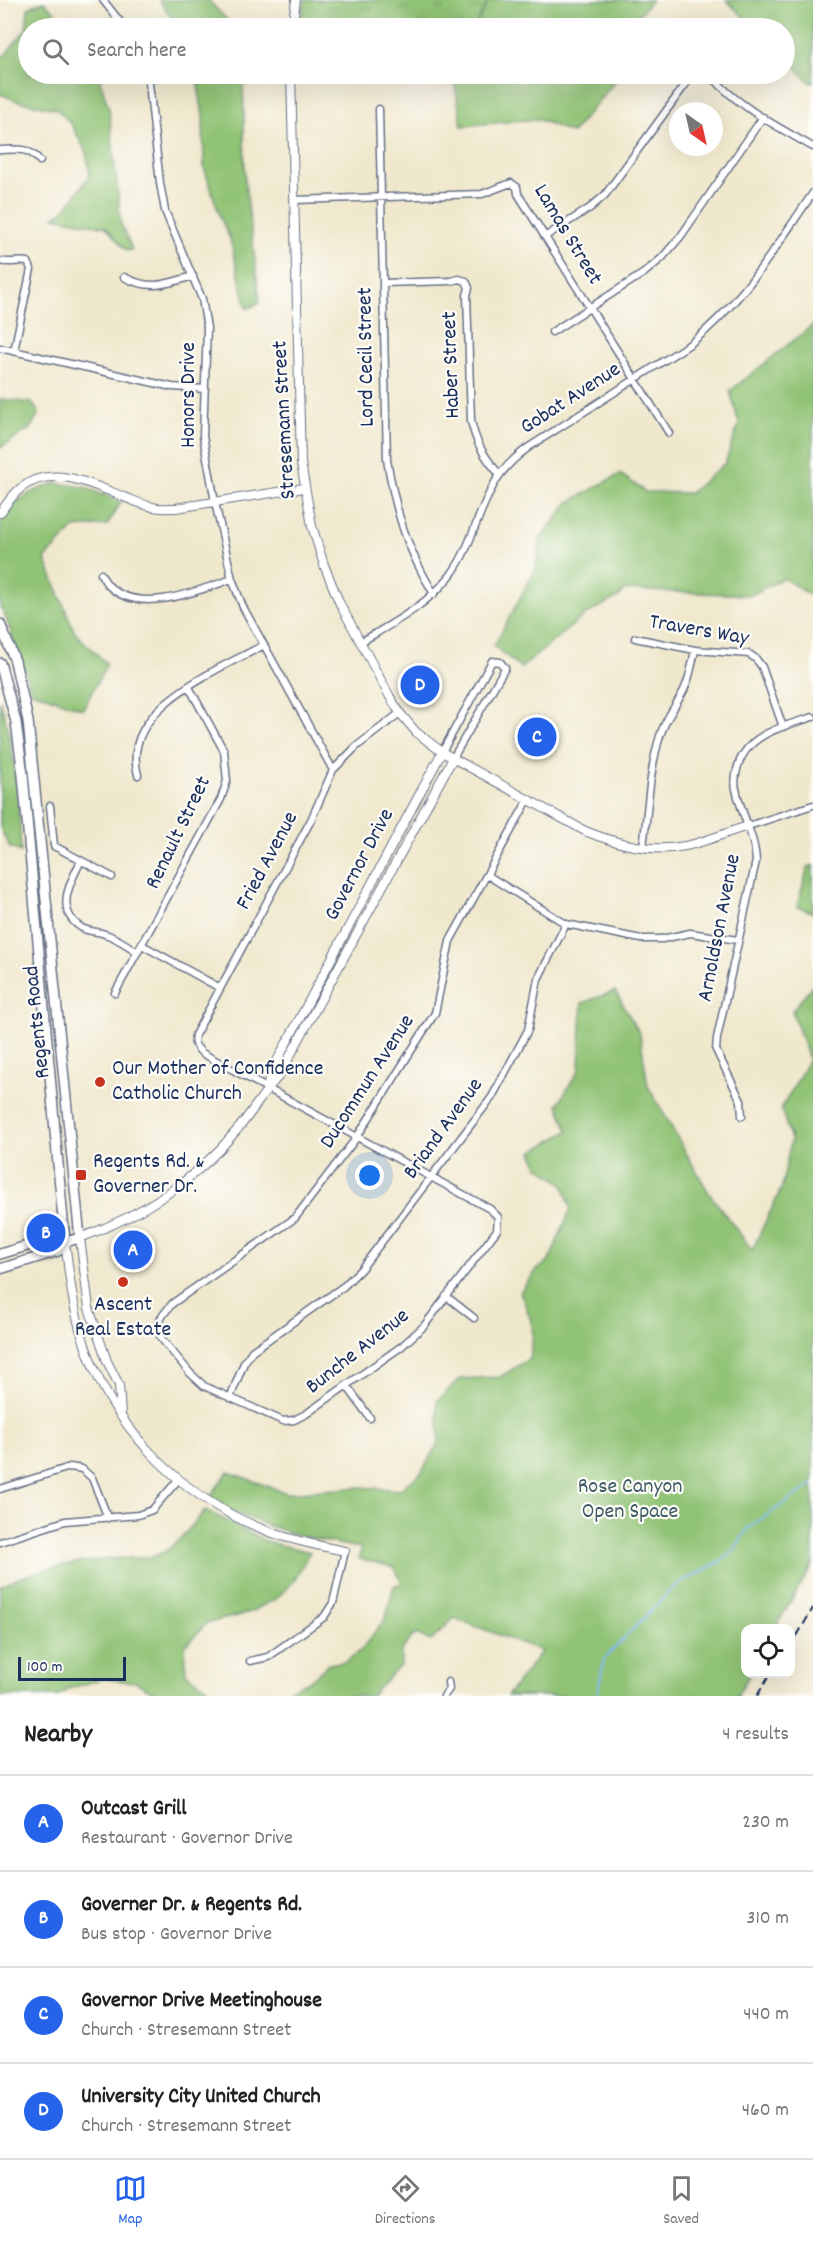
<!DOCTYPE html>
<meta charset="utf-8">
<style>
:root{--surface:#fff;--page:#f2f2f2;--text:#222;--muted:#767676;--line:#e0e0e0;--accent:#2563eb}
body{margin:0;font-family:Dekko,sans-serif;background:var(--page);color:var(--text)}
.controls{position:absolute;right:18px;bottom:18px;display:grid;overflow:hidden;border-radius:12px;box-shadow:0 6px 24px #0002}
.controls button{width:54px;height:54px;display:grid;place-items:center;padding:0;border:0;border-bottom:2px solid var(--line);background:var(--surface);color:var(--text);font:30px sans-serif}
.compass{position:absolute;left:669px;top:102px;width:54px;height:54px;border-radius:50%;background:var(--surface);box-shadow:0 6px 24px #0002;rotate:146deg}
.scale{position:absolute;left:18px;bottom:15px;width:108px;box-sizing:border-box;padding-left:6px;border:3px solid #1b2f5e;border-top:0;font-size:16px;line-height:21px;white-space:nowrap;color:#1b2f5e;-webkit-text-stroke:4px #fdfcf7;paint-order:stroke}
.you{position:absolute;left:370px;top:1176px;width:21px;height:21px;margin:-15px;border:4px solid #fff;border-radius:50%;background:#1a73e8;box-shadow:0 0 0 9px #1a73e833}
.badge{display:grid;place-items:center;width:39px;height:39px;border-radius:50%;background:var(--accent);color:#fff;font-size:20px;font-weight:700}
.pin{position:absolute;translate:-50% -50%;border:3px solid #fff;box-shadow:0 2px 6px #0006}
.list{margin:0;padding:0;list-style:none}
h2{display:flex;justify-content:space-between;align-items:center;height:78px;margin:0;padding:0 24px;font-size:26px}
h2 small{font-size:20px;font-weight:400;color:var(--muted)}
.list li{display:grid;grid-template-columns:39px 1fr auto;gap:18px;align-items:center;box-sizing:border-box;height:96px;padding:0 24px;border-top:2px solid var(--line)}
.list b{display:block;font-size:22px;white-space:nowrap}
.list p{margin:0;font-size:20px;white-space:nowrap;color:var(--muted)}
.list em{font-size:20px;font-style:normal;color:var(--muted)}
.icon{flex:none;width:33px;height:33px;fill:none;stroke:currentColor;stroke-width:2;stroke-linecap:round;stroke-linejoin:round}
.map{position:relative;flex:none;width:813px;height:1696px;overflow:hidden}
.search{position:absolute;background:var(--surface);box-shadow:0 6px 24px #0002;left:18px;right:18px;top:18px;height:66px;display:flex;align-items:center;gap:15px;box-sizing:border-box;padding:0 21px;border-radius:33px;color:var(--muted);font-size:22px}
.sheet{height:462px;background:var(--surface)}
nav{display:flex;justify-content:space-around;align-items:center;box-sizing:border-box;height:84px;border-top:2px solid var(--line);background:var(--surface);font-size:16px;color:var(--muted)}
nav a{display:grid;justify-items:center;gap:3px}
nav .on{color:var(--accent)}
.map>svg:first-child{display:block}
.grass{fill:#90c375;stroke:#56796a;stroke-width:1.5}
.park{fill:url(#park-tufts);stroke:#56796a;stroke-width:1.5}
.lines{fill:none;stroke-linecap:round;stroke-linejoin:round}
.stream{stroke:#82b9f2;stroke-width:2}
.minor-casing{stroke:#667085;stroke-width:9}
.tertiary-casing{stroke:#667085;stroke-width:10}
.secondary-casing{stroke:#667085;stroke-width:12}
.minor{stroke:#fff;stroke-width:6}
.tertiary{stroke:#fff;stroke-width:8}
.secondary{stroke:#fff;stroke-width:9}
.rail{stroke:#1b2f5e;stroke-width:2;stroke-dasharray:9 4.5;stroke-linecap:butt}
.poi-dot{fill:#c8321e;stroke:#fdfcf7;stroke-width:2}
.labels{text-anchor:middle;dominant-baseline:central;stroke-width:4.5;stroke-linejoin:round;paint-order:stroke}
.street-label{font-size:22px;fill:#1b2f5e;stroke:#fdfcf7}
.poi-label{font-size:22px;fill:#1b2f5e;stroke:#fdfcf7;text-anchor:start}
.park-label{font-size:22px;fill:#3e5b65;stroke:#fdfcf7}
</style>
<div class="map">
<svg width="813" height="1696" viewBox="0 0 813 1696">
<defs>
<pattern id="park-tufts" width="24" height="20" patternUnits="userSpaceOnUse" patternTransform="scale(1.5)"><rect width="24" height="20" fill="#90c375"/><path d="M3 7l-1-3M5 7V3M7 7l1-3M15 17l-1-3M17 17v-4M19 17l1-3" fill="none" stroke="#759f63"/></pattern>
</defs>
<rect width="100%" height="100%" fill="#fdfcf7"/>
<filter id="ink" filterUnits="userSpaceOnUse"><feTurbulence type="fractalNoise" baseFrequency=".0167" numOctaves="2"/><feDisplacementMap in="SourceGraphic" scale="12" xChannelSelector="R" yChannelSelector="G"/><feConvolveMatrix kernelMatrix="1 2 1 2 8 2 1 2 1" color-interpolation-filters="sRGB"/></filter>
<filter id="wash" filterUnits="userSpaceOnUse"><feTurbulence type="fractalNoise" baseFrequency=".008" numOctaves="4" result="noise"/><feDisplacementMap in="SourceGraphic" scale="24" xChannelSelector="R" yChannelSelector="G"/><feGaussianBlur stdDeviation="1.35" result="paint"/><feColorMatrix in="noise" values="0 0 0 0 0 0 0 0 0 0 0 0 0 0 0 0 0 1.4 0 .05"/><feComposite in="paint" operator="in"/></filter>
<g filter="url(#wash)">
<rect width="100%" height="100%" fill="#f0e8cd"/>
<path class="grass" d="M159,0H208L235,28H179Z
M489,0H652L637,17L643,28H474Z
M726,0H813V82H810L785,57L784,28H755Z
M44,1L70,28H28V74H98L109,109L121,224L132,249L127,251L106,227L54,217L67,207L90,175L86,152L71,124L57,109L18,101L0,94V58L5,55L26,29L28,8Z
M196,74H243L245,180L260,302L247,309L230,239L220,217L204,167L203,116Z
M453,74H621L572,133L538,119L462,126Z
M813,325V597L783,578L751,595L624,590L620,596L585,615L521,668L494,646L535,570L541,538L569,502L620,474L646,492L690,493L725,463L739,424L730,391Z
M0,399L32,403L39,413L30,429L0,448Z
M56,483L84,487L121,502L107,525L74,528L45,559L75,633L107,664L83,709L31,691L6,618L0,607C0,592 0,533 1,523C10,500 34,490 56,483Z
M0,700C15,748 19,801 21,852L9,847L0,827Z
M813,865V913L797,906L808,867Z
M813,984V1564L775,1628H746V1674H750L737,1696H507L542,1651L454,1618L431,1641L419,1635H414L401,1651V1665L371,1696H276L309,1681L329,1664L346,1661L361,1650L385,1619L394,1586L402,1583L394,1567L359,1559L361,1548C307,1539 257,1527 209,1498L228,1472L287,1493L361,1487L399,1490L421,1473L439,1442L437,1401L460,1379L500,1377L529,1359C537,1329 531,1319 520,1292L537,1270L549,1261L571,1208L563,1184L539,1167L532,1152L568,1131L558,1104L579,1070L582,1003L615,991L640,1034L648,1086L709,1193L752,1250L782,1187L791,1139L781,1109L809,1059L792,1011Z
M205,1510L268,1542L310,1552L293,1582L276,1599L246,1614L207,1623L185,1646L186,1673L218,1696H160L135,1682L101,1679L68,1689L58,1696H0V1587C30,1569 91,1559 126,1558C140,1557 150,1559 162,1553C177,1545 194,1523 205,1510Z"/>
<path class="park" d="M305,0H489L474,28H300Z"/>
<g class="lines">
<path class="stream" d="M597,1696L604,1659L676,1585L721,1561L733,1552L748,1528L813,1484"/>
</g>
</g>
<g filter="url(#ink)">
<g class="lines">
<g class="minor-casing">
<path id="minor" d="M103,0L125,28
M148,74L160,183L165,211L202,299L207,328L203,436L215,502L232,579L243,607L333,770
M711,74C730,102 783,130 813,147
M379,109L387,460C396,512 406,548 434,594
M0,150C18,149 28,147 40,161
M294,200L482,194L511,183L517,187L518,194L669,433
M546,236L590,208L605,195L693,74
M0,261C11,264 17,260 28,262L31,269L14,351
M124,277C150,291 166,284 193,276
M384,283L451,281L459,279L466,281L469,288L467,295L471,420C475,442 485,458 500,475
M552,332L644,273L662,258L681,236L763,117
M0,348L172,387L205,389
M101,574C103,578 106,583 109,586C139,616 200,590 232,579
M635,638L695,650L749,654L756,659L762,667L783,727
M361,642C393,623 426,606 450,576C473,546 478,507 499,476C507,465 518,455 529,447L690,344C744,301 774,249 813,193
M400,713L357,746L333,770L311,820L195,1035C193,1044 196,1047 202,1053L490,1209L498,1217L497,1230L424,1326L402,1346L306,1414L294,1420L283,1421L204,1386L190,1373L161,1338C153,1324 164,1313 173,1303L295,1218L357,1137L435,1013L450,941L528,800
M442,752L492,661L500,662L505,668L453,758
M138,775C119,708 218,670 264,645
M50,806L54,846L112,877
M748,826L813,805
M643,847C648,810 649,771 660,736C665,719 676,706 684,690C690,678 692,664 695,650
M81,861C70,882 54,911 82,928C89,932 97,931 105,934C116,937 128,946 138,952
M487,875L566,924L641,939H662L690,933L738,940
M142,945L220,988
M115,993L221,799L227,781L224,751L189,687
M742,1116L741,1101L716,1050L717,1038L756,861C755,836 741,814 736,789C734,782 736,773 738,766C748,733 785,726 813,717
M446,1296L474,1318
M347,1386L370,1418
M230,1398L244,1363L252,1351L344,1286L361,1269L492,1097L528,1030L538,979L566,924
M0,1489L70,1467L82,1469L92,1478L108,1518
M0,1542L65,1521L138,1515L152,1510L178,1480
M250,1661L268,1657L324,1617L333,1603L345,1551
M444,1696L449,1689L448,1682"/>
</g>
<g class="tertiary-casing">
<path id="tertiary" d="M292,28L296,0
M291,74L301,463L312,526L324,565L340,604L390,697L400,713L416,732L442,752L585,831C617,844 651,853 685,846C706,842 727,832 748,826
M0,513C6,505 12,495 21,488C61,457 113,498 153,507C160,509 169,508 176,508L304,488
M267,1088L271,1072L442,752
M65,1242C69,1272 72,1303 81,1332C107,1424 181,1499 270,1532C294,1541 320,1546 345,1551
M121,1415L119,1385L107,1361L89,1308L80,1238C142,1215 194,1182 237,1130C252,1113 263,1092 279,1076L453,758"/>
</g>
<g class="secondary-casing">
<path id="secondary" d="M0,624L15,661L28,721L80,1238L65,1242L58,1251L0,1269
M0,663L16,722L23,775L65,1242
M0,1254L57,1237L65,1242"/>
</g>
<use href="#minor" class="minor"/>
<use href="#tertiary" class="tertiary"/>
<use href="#secondary" class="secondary"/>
<path class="rail" d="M790,1648L813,1608
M757,1696L770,1674"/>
</g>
</g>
<g class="poi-dot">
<circle cx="100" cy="1082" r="6"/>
<rect x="75" y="1169" width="12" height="12" rx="3"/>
<circle cx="123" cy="1282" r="6"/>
</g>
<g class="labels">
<g class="street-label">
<text transform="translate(567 235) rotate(59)">Lamas Street</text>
<text transform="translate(367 357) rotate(-91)">Lord Cecil Street</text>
<text transform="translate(452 365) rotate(-92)">Haber Street</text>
<text transform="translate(189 395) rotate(-90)">Honors Drive</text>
<text transform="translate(571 399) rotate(-33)">Gobat Avenue</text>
<text transform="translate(285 420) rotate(-93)">Stresemann Street</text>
<text transform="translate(699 631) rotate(10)">Travers Way</text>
<text transform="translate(179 833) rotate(-64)">Renault Street</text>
<text transform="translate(268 861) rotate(-62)">Fried Avenue</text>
<text transform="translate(360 865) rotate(-62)">Governor Drive</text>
<text transform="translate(720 928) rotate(-79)">Arnoldson Avenue</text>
<text transform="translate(38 1022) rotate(-96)">Regents Road</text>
<text transform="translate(368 1082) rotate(-57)">Ducommun Avenue</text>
<text transform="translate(444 1129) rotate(-54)">Briand Avenue</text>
<text transform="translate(358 1352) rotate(-38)">Bunche Avenue</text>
</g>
<g class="poi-label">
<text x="112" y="1069">Our Mother of Confidence<tspan x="112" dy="25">Catholic Church</tspan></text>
<text x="93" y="1162">Regents Rd. &amp;<tspan x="93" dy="25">Governer Dr.</tspan></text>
<text x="123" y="1305" text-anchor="middle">Ascent<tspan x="123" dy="25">Real Estate</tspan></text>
</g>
<g class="park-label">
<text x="630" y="1487">Rose Canyon<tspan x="630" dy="25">Open Space</tspan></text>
</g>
</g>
</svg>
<div class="controls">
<button><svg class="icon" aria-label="locate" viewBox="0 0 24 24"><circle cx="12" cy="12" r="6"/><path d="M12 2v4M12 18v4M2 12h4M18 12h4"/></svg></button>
</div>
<svg class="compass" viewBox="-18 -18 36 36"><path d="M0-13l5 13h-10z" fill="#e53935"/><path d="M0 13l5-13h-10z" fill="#767676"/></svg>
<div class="scale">100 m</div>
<div class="you"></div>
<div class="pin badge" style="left:133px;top:1250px">A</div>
<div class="pin badge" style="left:46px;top:1233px">B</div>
<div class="pin badge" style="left:537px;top:737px">C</div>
<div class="pin badge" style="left:420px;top:685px">D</div>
<div class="search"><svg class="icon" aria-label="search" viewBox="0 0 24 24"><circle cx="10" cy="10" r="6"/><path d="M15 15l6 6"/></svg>Search here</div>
</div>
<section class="sheet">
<h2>Nearby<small>4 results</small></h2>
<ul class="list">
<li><span class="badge">A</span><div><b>Outcast Grill</b><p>Restaurant · Governor Drive</p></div><em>230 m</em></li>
<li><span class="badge">B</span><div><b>Governer Dr. &amp; Regents Rd.</b><p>Bus stop · Governor Drive</p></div><em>310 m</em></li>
<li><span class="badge">C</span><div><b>Governor Drive Meetinghouse</b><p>Church · Stresemann Street</p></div><em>440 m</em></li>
<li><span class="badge">D</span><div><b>University City United Church</b><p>Church · Stresemann Street</p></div><em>460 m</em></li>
</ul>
</section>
<nav>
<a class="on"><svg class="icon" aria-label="map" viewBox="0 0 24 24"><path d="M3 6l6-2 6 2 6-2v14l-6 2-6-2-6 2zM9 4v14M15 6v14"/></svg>Map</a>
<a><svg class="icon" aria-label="directions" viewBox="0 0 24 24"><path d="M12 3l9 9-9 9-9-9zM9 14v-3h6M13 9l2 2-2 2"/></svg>Directions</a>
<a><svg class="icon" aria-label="saved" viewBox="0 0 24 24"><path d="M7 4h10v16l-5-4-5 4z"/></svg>Saved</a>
</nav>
